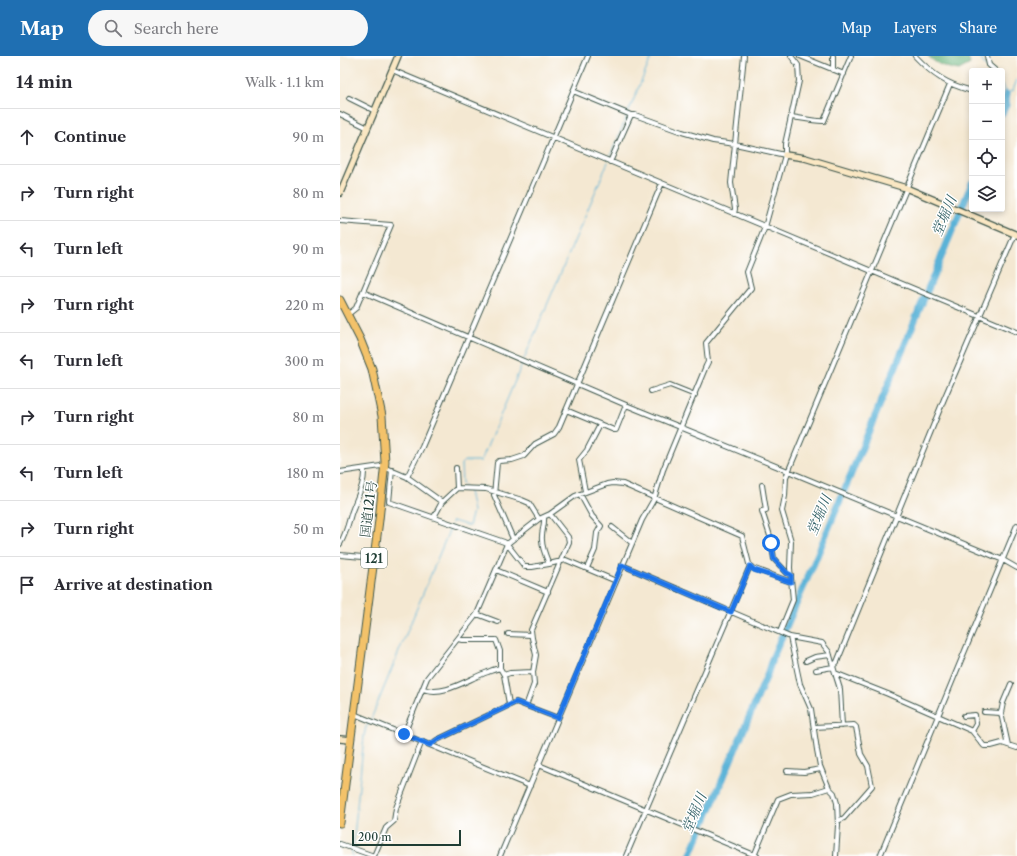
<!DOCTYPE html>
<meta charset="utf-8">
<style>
:root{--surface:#fff;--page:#f7f7f7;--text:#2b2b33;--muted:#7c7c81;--line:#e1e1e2;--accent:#1f6fb2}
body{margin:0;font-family:"Libre Caslon Text","Noto Serif JP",serif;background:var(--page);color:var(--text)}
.controls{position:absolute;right:12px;top:12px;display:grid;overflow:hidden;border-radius:4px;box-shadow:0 2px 6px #0003}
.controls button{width:36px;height:36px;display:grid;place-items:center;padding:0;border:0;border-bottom:1px solid var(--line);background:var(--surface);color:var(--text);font:20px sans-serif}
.scale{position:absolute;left:12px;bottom:10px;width:109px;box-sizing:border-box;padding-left:4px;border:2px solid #1f3d34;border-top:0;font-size:11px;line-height:14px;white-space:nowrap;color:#1f3d34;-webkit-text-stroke:3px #fff;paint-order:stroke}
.stop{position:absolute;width:12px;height:12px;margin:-9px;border:3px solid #1a73e8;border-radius:50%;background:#fff}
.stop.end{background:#1a73e8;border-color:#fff;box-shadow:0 1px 4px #0008}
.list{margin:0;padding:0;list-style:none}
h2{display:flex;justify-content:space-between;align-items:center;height:52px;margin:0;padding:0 16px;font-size:17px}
h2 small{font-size:13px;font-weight:400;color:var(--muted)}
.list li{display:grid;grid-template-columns:26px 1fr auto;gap:12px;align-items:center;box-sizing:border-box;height:56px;padding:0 16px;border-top:1px solid var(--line)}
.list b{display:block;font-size:15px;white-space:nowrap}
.list em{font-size:13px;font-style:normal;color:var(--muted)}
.icon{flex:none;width:22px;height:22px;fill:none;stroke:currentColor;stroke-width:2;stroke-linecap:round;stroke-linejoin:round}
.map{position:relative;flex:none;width:677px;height:800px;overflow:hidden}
header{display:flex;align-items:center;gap:24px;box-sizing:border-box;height:56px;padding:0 20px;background:var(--accent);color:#fff}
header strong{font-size:19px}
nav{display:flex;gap:22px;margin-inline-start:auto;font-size:14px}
.search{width:280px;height:36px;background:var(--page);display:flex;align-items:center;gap:10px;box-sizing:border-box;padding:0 14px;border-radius:22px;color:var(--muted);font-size:15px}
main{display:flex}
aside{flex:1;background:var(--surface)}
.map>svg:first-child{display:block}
.forest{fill:#68b279;stroke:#447856}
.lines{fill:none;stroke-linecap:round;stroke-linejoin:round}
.stream{stroke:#5ab2d7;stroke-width:1}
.river{stroke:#5ab2d7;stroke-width:7}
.street-casing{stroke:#3f574c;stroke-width:6}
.secondary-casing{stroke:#3f574c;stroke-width:8}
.highway-casing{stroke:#3f574c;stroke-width:9}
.street{stroke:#fff;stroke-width:4}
.secondary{stroke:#fae7c3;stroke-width:5.5}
.highway{stroke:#f3c26a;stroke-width:7}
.route{stroke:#1a73e8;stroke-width:5}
.labels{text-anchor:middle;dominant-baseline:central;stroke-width:3;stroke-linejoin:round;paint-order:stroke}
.shield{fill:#fff;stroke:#627771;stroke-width:1}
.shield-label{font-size:12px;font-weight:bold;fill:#1f3d34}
.street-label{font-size:13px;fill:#1f3d34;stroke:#fff}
.water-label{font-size:14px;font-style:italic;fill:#316065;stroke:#fff}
</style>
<header>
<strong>Map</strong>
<div class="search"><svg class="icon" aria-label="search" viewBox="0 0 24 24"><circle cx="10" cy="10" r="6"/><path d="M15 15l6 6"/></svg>Search here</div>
<nav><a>Map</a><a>Layers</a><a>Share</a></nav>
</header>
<main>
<aside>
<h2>14 min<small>Walk · 1.1 km</small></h2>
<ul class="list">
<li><svg class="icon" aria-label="ahead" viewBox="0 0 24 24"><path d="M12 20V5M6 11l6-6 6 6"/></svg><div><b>Continue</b></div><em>90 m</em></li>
<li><svg class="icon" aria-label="right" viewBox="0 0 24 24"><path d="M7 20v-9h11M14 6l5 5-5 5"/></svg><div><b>Turn right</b></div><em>80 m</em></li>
<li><svg class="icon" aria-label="left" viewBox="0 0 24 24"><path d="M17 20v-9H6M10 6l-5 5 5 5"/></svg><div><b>Turn left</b></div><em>90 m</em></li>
<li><svg class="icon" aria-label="right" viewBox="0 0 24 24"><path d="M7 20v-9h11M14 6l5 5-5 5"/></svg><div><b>Turn right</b></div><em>220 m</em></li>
<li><svg class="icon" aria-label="left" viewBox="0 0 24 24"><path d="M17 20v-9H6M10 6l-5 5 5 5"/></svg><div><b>Turn left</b></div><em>300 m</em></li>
<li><svg class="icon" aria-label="right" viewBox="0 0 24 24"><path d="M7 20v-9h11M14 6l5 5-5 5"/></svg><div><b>Turn right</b></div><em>80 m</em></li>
<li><svg class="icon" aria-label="left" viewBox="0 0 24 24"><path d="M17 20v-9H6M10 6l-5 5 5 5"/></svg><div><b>Turn left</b></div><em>180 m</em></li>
<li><svg class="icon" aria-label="right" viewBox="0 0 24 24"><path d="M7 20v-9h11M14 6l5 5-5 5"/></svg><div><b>Turn right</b></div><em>50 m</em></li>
<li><svg class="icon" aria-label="arrive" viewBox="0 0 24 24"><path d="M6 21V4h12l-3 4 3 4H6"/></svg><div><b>Arrive at destination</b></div></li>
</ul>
</aside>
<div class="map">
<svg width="677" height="800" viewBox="0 0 677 800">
<rect width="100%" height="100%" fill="#fff"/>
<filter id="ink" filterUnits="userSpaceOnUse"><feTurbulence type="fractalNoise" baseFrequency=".025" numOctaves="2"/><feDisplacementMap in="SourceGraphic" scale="8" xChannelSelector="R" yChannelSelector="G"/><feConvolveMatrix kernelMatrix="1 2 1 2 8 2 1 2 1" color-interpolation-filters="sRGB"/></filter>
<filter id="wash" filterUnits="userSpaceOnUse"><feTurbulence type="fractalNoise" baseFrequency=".012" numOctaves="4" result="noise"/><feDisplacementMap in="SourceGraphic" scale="16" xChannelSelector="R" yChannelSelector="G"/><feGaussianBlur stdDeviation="0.9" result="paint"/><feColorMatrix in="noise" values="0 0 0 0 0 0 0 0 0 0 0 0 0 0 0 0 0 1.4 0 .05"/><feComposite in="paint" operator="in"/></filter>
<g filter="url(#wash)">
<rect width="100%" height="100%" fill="#f4e8d2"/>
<path class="forest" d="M588,0H628L630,8L619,14C607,12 597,9 588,0Z"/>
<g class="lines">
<path class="stream" d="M639,0L646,11L651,15
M662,29L666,38L673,34L677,24
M288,57L312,0
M269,103L287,60
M184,303L268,106
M126,431L122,427L121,408L124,405H141L183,306
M112,467L113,465L129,470L133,455L129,435
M31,663L111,470
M13,791L24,680L26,671L30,666
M12,800V794"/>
<path class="river" d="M662,57L666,49V38
M350,800L427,619L432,603L474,507L632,127"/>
</g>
</g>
<g filter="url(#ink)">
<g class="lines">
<g class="street-casing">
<path id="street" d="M460,0L504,18
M493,0V14
M575,0C593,19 606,28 632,35
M647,0L649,9L656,15
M52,14L677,276
M662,20V24
M233,35L291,59H295L342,76L373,85L395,88L445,99
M9,42L35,55
M0,58L28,72
M452,61C459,62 479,66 484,65L511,0
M270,106L291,59
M394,158L395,153L391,127L404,0
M0,165L51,169L16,252L11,256L7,258
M23,236L286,349L448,415L663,504L677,512
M311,335L330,329L355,339
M226,354L274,374H276L286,349
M116,412L117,432
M52,414L49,446L164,486L167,488L185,511H192L209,508L226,504L276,525
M0,416L41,410L67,421L102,446
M67,421L82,391L248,0
M422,429L426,454L422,455L431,483L434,503L447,517L451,519
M245,435L239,404L247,394L260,369
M240,438L252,460L261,470L257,477L255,494L247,512
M94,461L102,446L117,432L146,433L182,444L189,447L199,463
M204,461C205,469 201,476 202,484C202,492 206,501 209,508
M272,471L292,487
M173,483L154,439L157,407L159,405L172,404L184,400L195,388L214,378L219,371L322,127
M0,488C6,478 8,469 11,458C16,443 25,429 24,413
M0,499L34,502
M282,509L450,581L482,587L489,596L495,617L548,638L632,675L644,690H651L662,687L677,692
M156,514L208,536
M137,558L158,566
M440,576L453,544L450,512L451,485L442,455L445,440L446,421L610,28
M168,578L191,579
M450,581L460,628L471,653L477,694L480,710L489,732L494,737L497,747L498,769L496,800
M118,583L122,584H156L160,595V612
M466,605L475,601L490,599
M493,610L497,606L604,343L675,178
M476,614L493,611
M495,617L500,633L502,670
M164,619L170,617L193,616
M83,633C105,641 129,622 148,616C152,614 156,613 160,612L164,619L169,648
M186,650L194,628L193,616L196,599L192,582L191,574L229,486L228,481L210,458
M644,656L661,657
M14,658L190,730
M624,660L635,659L636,668L632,675
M474,671L514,669L516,671L521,698L528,710L532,730L504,762L498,765
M64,678L87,622L137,558L167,488L199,463L210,458L235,440L267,428L273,427L283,428L402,480L409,508L412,512L451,526
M90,689L97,684L176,646L218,662
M668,689L661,657L663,647L671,628
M199,709L417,800
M447,715L464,716L481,713
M0,788L34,800
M34,800L46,772L54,765L56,752L82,685
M160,800L302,464L314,443L323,414L366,310L368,306L366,287L411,232L407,216L425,171L445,99V88L459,25L458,9L451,0
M286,800L410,510
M414,800L438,743L451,738L473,737L489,732
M540,800L677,469"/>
</g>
<g class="secondary-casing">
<path id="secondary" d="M445,99L465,102L566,132L677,179
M0,137L58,0
M0,683L11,684"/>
</g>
<g class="highway-casing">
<path id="highway" d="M0,244L20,283L32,313L42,360L45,406L39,464L0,767"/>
</g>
<use href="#street" class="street"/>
<use href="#secondary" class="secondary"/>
<use href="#highway" class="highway"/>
</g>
</g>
<g class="lines" filter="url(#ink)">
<path class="route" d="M64,678L90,689L97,684L176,646L218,662L282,509L391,556L410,510L414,514L451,526V519L447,517L434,503L431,487"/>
</g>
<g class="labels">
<rect class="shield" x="21" y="492" width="26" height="20" rx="3"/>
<g class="shield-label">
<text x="34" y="502">121</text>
</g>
<g class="street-label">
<text transform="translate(28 453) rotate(-83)">国道121号</text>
</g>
<g class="water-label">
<text transform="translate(604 160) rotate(-67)">堂堀川</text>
<text transform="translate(479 459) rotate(-67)">堂堀川</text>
<text transform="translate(354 757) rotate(-67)">堂堀川</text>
</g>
</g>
</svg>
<div class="controls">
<button>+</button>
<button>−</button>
<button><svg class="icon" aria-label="locate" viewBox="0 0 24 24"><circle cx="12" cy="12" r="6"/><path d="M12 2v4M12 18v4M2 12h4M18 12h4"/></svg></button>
<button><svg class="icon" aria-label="layers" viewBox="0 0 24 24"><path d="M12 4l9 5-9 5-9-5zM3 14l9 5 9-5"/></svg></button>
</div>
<div class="scale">200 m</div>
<div class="stop" style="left:431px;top:487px"></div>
<div class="stop end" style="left:64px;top:678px"></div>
</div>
</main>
